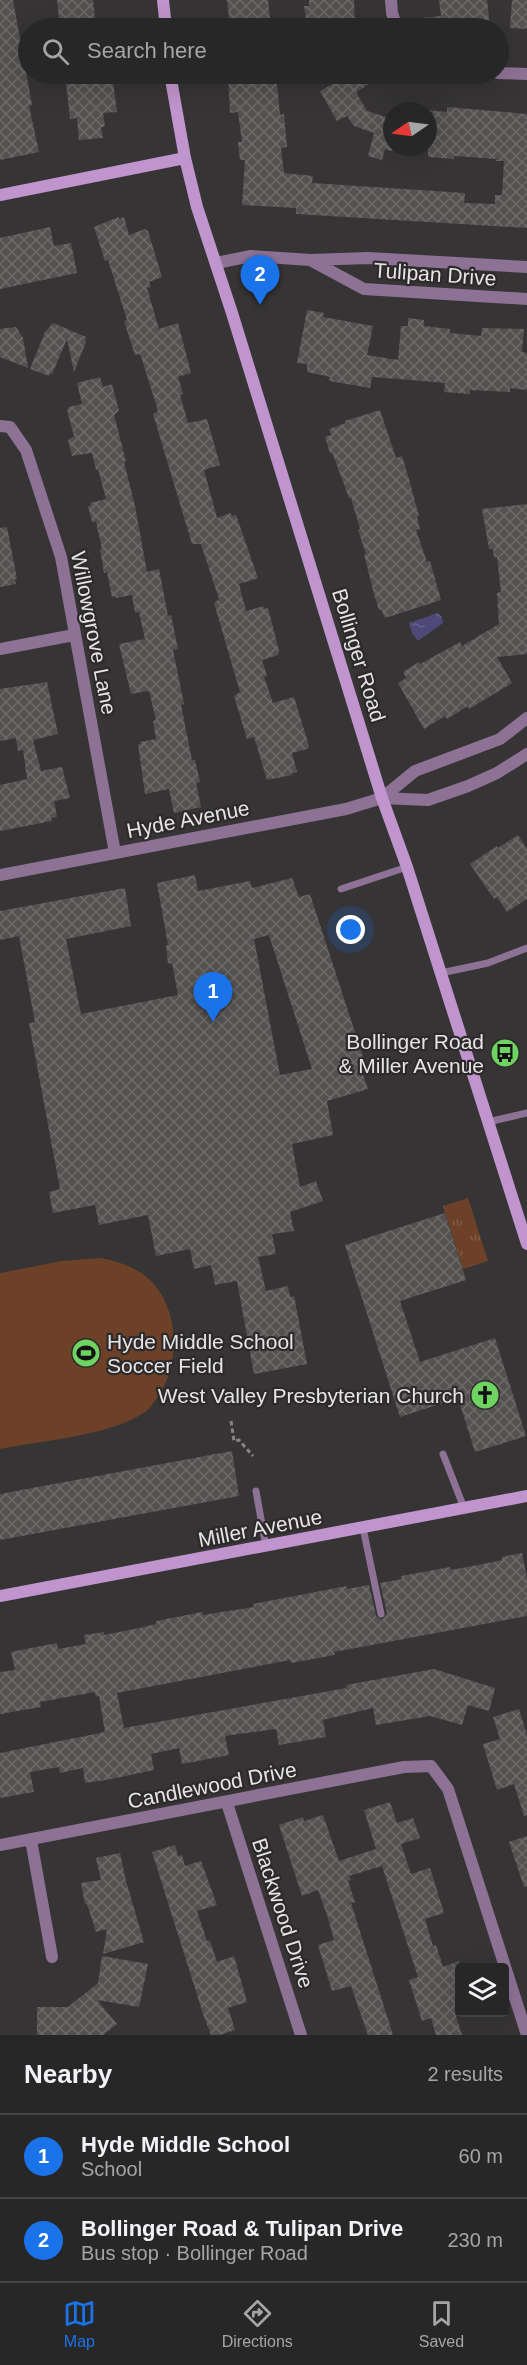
<!DOCTYPE html>
<meta charset="utf-8">
<style>
:root{--surface:#282728;--page:#302f30;--text:#f1f3f6;--muted:#a5a5a8;--line:#444445;--accent:#1a73e8}
body{margin:0;font-family:Helvetica,sans-serif;background:var(--page);color:var(--text)}
.controls{position:absolute;right:18px;bottom:18px;display:grid;overflow:hidden;border-radius:6px;box-shadow:0 6px 24px #0002}
.controls button{width:54px;height:54px;display:grid;place-items:center;padding:0;border:0;border-bottom:2px solid var(--line);background:var(--surface);color:var(--text);font:30px sans-serif}
.compass{position:absolute;left:383px;top:102px;width:54px;height:54px;border-radius:50%;background:var(--surface);box-shadow:0 6px 24px #0002;rotate:257deg}
.you{position:absolute;left:351px;top:930px;width:21px;height:21px;margin:-15px;border:4px solid #fff;border-radius:50%;background:#1a73e8;box-shadow:0 0 0 9px #1a73e833}
.badge{display:grid;place-items:center;width:39px;height:39px;border-radius:50%;background:var(--accent);color:#fff;font-size:20px;font-weight:700}
.pin{position:absolute;translate:-50% -50px;filter:drop-shadow(0 2px 3px #0008)}
.pin::after{content:'';position:absolute;top:32px;width:21px;height:18px;background:inherit;clip-path:polygon(0 0,100% 0,50% 100%)}
.list{margin:0;padding:0;list-style:none}
h2{display:flex;justify-content:space-between;align-items:center;height:78px;margin:0;padding:0 24px;font-size:26px}
h2 small{font-size:20px;font-weight:400;color:var(--muted)}
.list li{display:grid;grid-template-columns:39px 1fr auto;gap:18px;align-items:center;box-sizing:border-box;height:84px;padding:0 24px;border-top:2px solid var(--line)}
.list b{display:block;font-size:22px;white-space:nowrap}
.list p{margin:0;font-size:20px;white-space:nowrap;color:var(--muted)}
.list em{font-size:20px;font-style:normal;color:var(--muted)}
.icon{flex:none;width:33px;height:33px;fill:none;stroke:currentColor;stroke-width:2;stroke-linecap:round;stroke-linejoin:round}
.map{position:relative;flex:none;width:527px;height:2035px;overflow:hidden}
.search{position:absolute;background:var(--surface);box-shadow:0 6px 24px #0002;left:18px;right:18px;top:18px;height:66px;display:flex;align-items:center;gap:15px;box-sizing:border-box;padding:0 21px;border-radius:33px;color:var(--muted);font-size:22px}
.sheet{height:246px;background:var(--surface)}
nav{display:flex;justify-content:space-around;align-items:center;box-sizing:border-box;height:84px;border-top:2px solid var(--line);background:var(--surface);font-size:16px;color:var(--muted)}
nav a{display:grid;justify-items:center;gap:3px}
nav .on{color:var(--accent)}
.map>svg:first-child{display:block}
.grass{fill:url(#grass-tufts)}
.pitch{fill:#6c4128}
.water{fill:url(#water-ripples)}
.building{fill:url(#building-cross-hatch);fill-rule:evenodd}
.lines{fill:none;stroke-linecap:round;stroke-linejoin:round}
.path{stroke:#868485;stroke-width:3;stroke-dasharray:4.5 3;stroke-linecap:butt}
.lane{stroke:#8e7295;stroke-width:7}
.street{stroke:#8e7295;stroke-width:12}
.secondary{stroke:#c094cc;stroke-width:12}
.labels{text-anchor:middle;dominant-baseline:central;stroke-width:4.5;stroke-linejoin:round;paint-order:stroke}
.street-label{font-size:21px;fill:#e6e4e5;stroke:#2c2a2b}
.poi-label{font-size:21px;fill:#e6e4e5;stroke:#2c2a2b;text-anchor:end}
</style>
<div class="map">
<svg width="527" height="2035" viewBox="0 0 527 2035">
<defs>
<pattern id="grass-tufts" width="24" height="20" patternUnits="userSpaceOnUse" patternTransform="scale(1.5)"><rect width="24" height="20" fill="#6c4128"/><path d="M3 7l-1-3M5 7V3M7 7l1-3M15 17l-1-3M17 17v-4M19 17l1-3" fill="none" stroke="#815c47"/></pattern>
<pattern id="water-ripples" width="26" height="14" patternUnits="userSpaceOnUse" patternTransform="scale(1.5)"><rect width="26" height="14" fill="#4f4979"/><path d="M2 4q2-2 4 0t4 0M15 11q2-2 4 0t4 0" fill="none" stroke="#68638c"/></pattern>
<pattern id="building-cross-hatch" width="8" height="8" patternUnits="userSpaceOnUse" patternTransform="scale(1.5)"><rect width="8" height="8" fill="#545151"/><path d="M0 0l8 8M0 8l8-8" fill="none" stroke="#6d6a6a"/></pattern>
</defs>
<rect width="100%" height="100%" fill="#363435"/>
<path class="grass" d="M468,1198L488,1261L463,1269L443,1206Z"/>
<path class="pitch" d="M101,1258C120,1262 139,1268 153,1283C180,1313 180,1366 157,1398C153,1403 150,1409 145,1412C113,1435 41,1441 0,1449V1273L62,1261Z"/>
<path class="water" d="M438,613L442,617L443,623L418,641L412,633L409,623Z"/>
<path class="building" d="M0,0H13L32,105L29,106L39,152L0,160Z
M57,0H93L96,28H60Z
M227,0H268L271,28H230Z
M309,0H354L355,28H307L304,6H309Z
M439,0H487L490,28H414L413,19L441,16Z
M512,0H527V29L510,28Z
M65,74H112L117,112L103,113L105,127H101L103,138L79,140L77,118L70,119Z
M228,74H276L280,115L284,114L287,147L281,148L284,173L313,176L312,183L465,193L464,203L495,204V195H502L504,161H496L497,159L454,156V159L428,157V110L447,112V107L527,114V228L296,214V208L242,205L245,160H240L238,142H242L238,112L230,113Z
M351,74H363L369,84L356,92L367,111L392,119V151L385,149L382,160L368,156L374,133L354,126L347,116L337,121L320,91Z
M119,217V219L124,217L129,235L145,229L148,231L162,277L149,282L151,287L147,288L159,329L178,323L191,373L178,377L183,394L180,395L188,423L207,419L220,465L204,470L217,518L231,513L232,516L236,515L258,578L239,584L246,611L264,606L265,609L268,608L279,651L278,655L262,660L267,676L264,677L273,703L294,697L309,746L307,749L292,753L297,772L292,773V775L267,780L254,737L247,739L234,696L240,692L214,603L219,599L201,544H192L153,414L158,411L141,356L139,354L135,355L124,321L127,320L108,260L105,261L94,227Z
M50,227L54,246L71,243L77,273L0,289V238Z
M307,310L324,313L323,317L373,326L367,355L398,360L401,326H408V318L424,320V326L450,329V333L481,336L482,328L524,329L522,352L527,353V390L510,388V392L470,390V394L444,392L445,383L411,380L372,377L370,388L329,381L330,377L307,372V364L297,363Z
M53,323L86,337L85,341L86,342L74,372L67,339L52,374L50,373L49,376L30,369L45,332Z
M16,327L23,338L28,368L0,357V329Z
M100,377L103,387L112,384L119,411L114,415L126,461L124,462L135,506L147,572L159,569L168,616L171,615L178,649L173,650L184,704L181,705L192,760H195L200,782L196,783L201,807L174,813L169,789L145,794L138,744H141L140,742L156,739L153,721L156,720L149,691L131,694L119,644L145,639L139,612L135,613L132,595L116,598L115,596L112,597L107,572L104,573L100,549H102L96,522H92L88,506H91L90,503L106,499L98,469L96,470L92,453L72,456L68,440L74,436L67,410L69,407L82,404L77,383Z
M380,410L396,458L402,456L409,479L419,516L417,517L420,529L416,530L427,562L430,561L441,600L385,618L381,609L379,610L374,594L364,554H366L358,530L360,529L351,498H349L332,452L330,453L325,437L331,435L329,429L346,423L345,421Z
M527,504V654L497,657L512,683L469,709L468,706L447,719L445,716L424,729L398,683L406,678L403,672L419,662L420,664L460,642L462,646L499,624L497,593L501,592L497,557L494,558L493,549H489L482,509Z
M7,527L17,579H15L16,584L0,587V528Z
M47,682L58,734L33,740L41,771L62,767L70,798L54,801L57,817L51,818L52,821L0,831V785L27,779L23,750L18,751L16,738L0,741V689Z
M518,835L527,849V899L507,912L497,897L494,899L470,864L497,846L498,848Z
M195,875L198,891L250,881L252,888L292,878L299,897L310,894L364,1060L359,1063L368,1089L327,1101L333,1135L292,1144L300,1187L316,1181L323,1201L290,1212L294,1231L272,1234L276,1254L258,1257L266,1291L288,1286L290,1297L294,1296L307,1364L254,1374L237,1281L215,1285L211,1265L194,1269L190,1249L156,1256L148,1215L99,1225L95,1205L53,1213L49,1192L60,1189L29,1023L35,1022L19,936L0,940V911L125,888L131,926L66,939L81,1014L178,995L172,963L168,964L166,945H168L157,883ZM269,935L312,1069L280,1075L254,939Z
M445,1213L466,1280L400,1301L420,1362L495,1338L526,1436L475,1452L458,1398L400,1417L345,1245Z
M232,1451L239,1496L0,1540V1494Z
M522,1553L527,1578V1616L334,1652L335,1655L291,1663L290,1660L117,1693L124,1728L313,1694L347,1688L346,1685L434,1669L495,1688L489,1711L468,1705L462,1725L430,1716L376,1725L373,1708L323,1720L326,1737L279,1745L276,1729L225,1736L229,1755L182,1764L179,1748L151,1754L154,1770L106,1780L85,1783L83,1768L60,1773L59,1767L30,1772L34,1792L0,1798V1753L105,1732L99,1696L96,1697L95,1692L40,1702L41,1707L0,1714V1672L15,1670L11,1652L57,1643L58,1649L86,1644L84,1635L104,1632V1635L139,1628L156,1624V1621L202,1612L203,1615L254,1607L253,1604L347,1586V1589L369,1585L376,1616L382,1620L387,1613L380,1583L402,1579L401,1576L450,1567L451,1570L483,1564L502,1560V1557Z
M519,1709L527,1735V1815L524,1816L514,1784L497,1790L483,1744L500,1739L493,1717Z
M390,1802L397,1823L413,1818L420,1838L401,1844L411,1874L430,1868L444,1913L425,1919L433,1946L436,1945L443,1967L459,1961V2012L455,2013L462,2035H436L431,2018L422,2021L409,1980L418,1977L382,1866L349,1876L351,1880L348,1881L355,1902L351,1903L393,2035H368L351,1986L332,1991L318,1945L334,1940L328,1918L318,1890L302,1896L279,1825L303,1817L304,1821L323,1815L339,1861L376,1849L364,1810Z
M527,1836V1886L524,1887L509,1842Z
M175,1845L178,1856L182,1855L185,1866L201,1861L217,1905L197,1911L207,1941H210L217,1962L234,1956L247,2002L228,2008L235,2030L220,2035H211L203,2014L152,1852Z
M120,1853L126,1881L144,1942L103,1954L107,1929L96,1932L87,1904H85L81,1883L101,1880L96,1858Z
M102,1956L148,1964L139,2007L97,2000L117,2024L103,2035H37V2007H68L98,1983Z"/>
<g class="lines">
<path class="path" d="M231,1421L234,1441L239,1440L253,1456"/>
<path class="lane" d="M341,889L407,867
M441,973L488,963L527,948
M488,1122L527,1113
M443,1454L464,1508
M256,1491L266,1547
M363,1528L381,1614"/>
<path class="street" d="M391,0L392,13L397,28
M498,73L527,74
M312,261L364,289L527,299
M216,263L251,256L311,260L368,258L527,267
M0,426L10,427L26,450L61,557L115,853
M0,649L74,635
M382,798L415,771L500,739L527,718
M0,875L346,809L382,798L428,800L468,786L497,773L527,754
M227,1803L301,2035
M31,1840L52,1957
M0,1845L404,1767L431,1766L448,1789L527,2035"/>
<path class="secondary" d="M163,0L166,28
M170,74L185,158L197,207L232,313L382,798L407,867L527,1244
M0,195L185,158
M0,1596L527,1496"/>
</g>
<defs>
<g id="bus-disc" transform="scale(1.5)"><circle r="9.5" fill="#6ed360" stroke="#2c2a2b"/><path d="M-5-6H5V4H4V6H2V4H-2V6H-4V4H-5ZM-3.5-4V0h7V-4ZM-3.5 1.2v1.5H-2V1.2ZM2 1.2v1.5H3.5V1.2Z" fill="#111"/></g>
<g id="stadium-disc" transform="scale(1.5)"><circle r="9.5" fill="#6ed360" stroke="#2c2a2b"/><path d="M0-5a6.5 5 0 1 0 0 10a6.5 5 0 1 0 0-10ZM-3.5-1.8h7v3.6h-7Z" fill="#111"/></g>
<g id="church-disc" transform="scale(1.5)"><circle r="9.5" fill="#6ed360" stroke="#2c2a2b"/><path d="M-1.2-6h2.4v3.5h3.3v2.4h-3.3V6h-2.4V-.1h-3.3v-2.4h3.3Z" fill="#111"/></g>
</defs>
<g fill-rule="evenodd">
<use href="#bus-disc" x="505" y="1053"/>
<use href="#stadium-disc" x="86" y="1353"/>
<use href="#church-disc" x="485" y="1395"/>
</g>
<g class="labels">
<g class="street-label">
<text transform="translate(435 274) rotate(4)">Tulipan Drive</text>
<text transform="translate(94 633) rotate(79)">Willowgrove Lane</text>
<text transform="translate(359 655) rotate(73)">Bollinger Road</text>
<text transform="translate(188 819) rotate(-11)">Hyde Avenue</text>
<text transform="translate(260 1528) rotate(-11)">Miller Avenue</text>
<text transform="translate(212 1785) rotate(-11)">Candlewood Drive</text>
<text transform="translate(283 1913) rotate(72)">Blackwood Drive</text>
</g>
<g class="poi-label">
<text x="484" y="1041">Bollinger Road<tspan x="484" dy="24">&amp; Miller Avenue</tspan></text>
<text x="107" y="1341" text-anchor="start">Hyde Middle School<tspan x="107" dy="24">Soccer Field</tspan></text>
<text x="464" y="1395">West Valley Presbyterian Church</text>
</g>
</g>
</svg>
<div class="controls">
<button><svg class="icon" aria-label="layers" viewBox="0 0 24 24"><path d="M12 4l9 5-9 5-9-5zM3 14l9 5 9-5"/></svg></button>
</div>
<svg class="compass" viewBox="-18 -18 36 36"><path d="M0-13l5 13h-10z" fill="#e53935"/><path d="M0 13l5-13h-10z" fill="#a5a5a8"/></svg>
<div class="you"></div>
<div class="pin badge" style="left:213px;top:1022px">1</div>
<div class="pin badge" style="left:260px;top:305px">2</div>
<div class="search"><svg class="icon" aria-label="search" viewBox="0 0 24 24"><circle cx="10" cy="10" r="6"/><path d="M15 15l6 6"/></svg>Search here</div>
</div>
<section class="sheet">
<h2>Nearby<small>2 results</small></h2>
<ul class="list">
<li><span class="badge">1</span><div><b>Hyde Middle School</b><p>School</p></div><em>60 m</em></li>
<li><span class="badge">2</span><div><b>Bollinger Road &amp; Tulipan Drive</b><p>Bus stop · Bollinger Road</p></div><em>230 m</em></li>
</ul>
</section>
<nav>
<a class="on"><svg class="icon" aria-label="map" viewBox="0 0 24 24"><path d="M3 6l6-2 6 2 6-2v14l-6 2-6-2-6 2zM9 4v14M15 6v14"/></svg>Map</a>
<a><svg class="icon" aria-label="directions" viewBox="0 0 24 24"><path d="M12 3l9 9-9 9-9-9zM9 14v-3h6M13 9l2 2-2 2"/></svg>Directions</a>
<a><svg class="icon" aria-label="saved" viewBox="0 0 24 24"><path d="M7 4h10v16l-5-4-5 4z"/></svg>Saved</a>
</nav>
